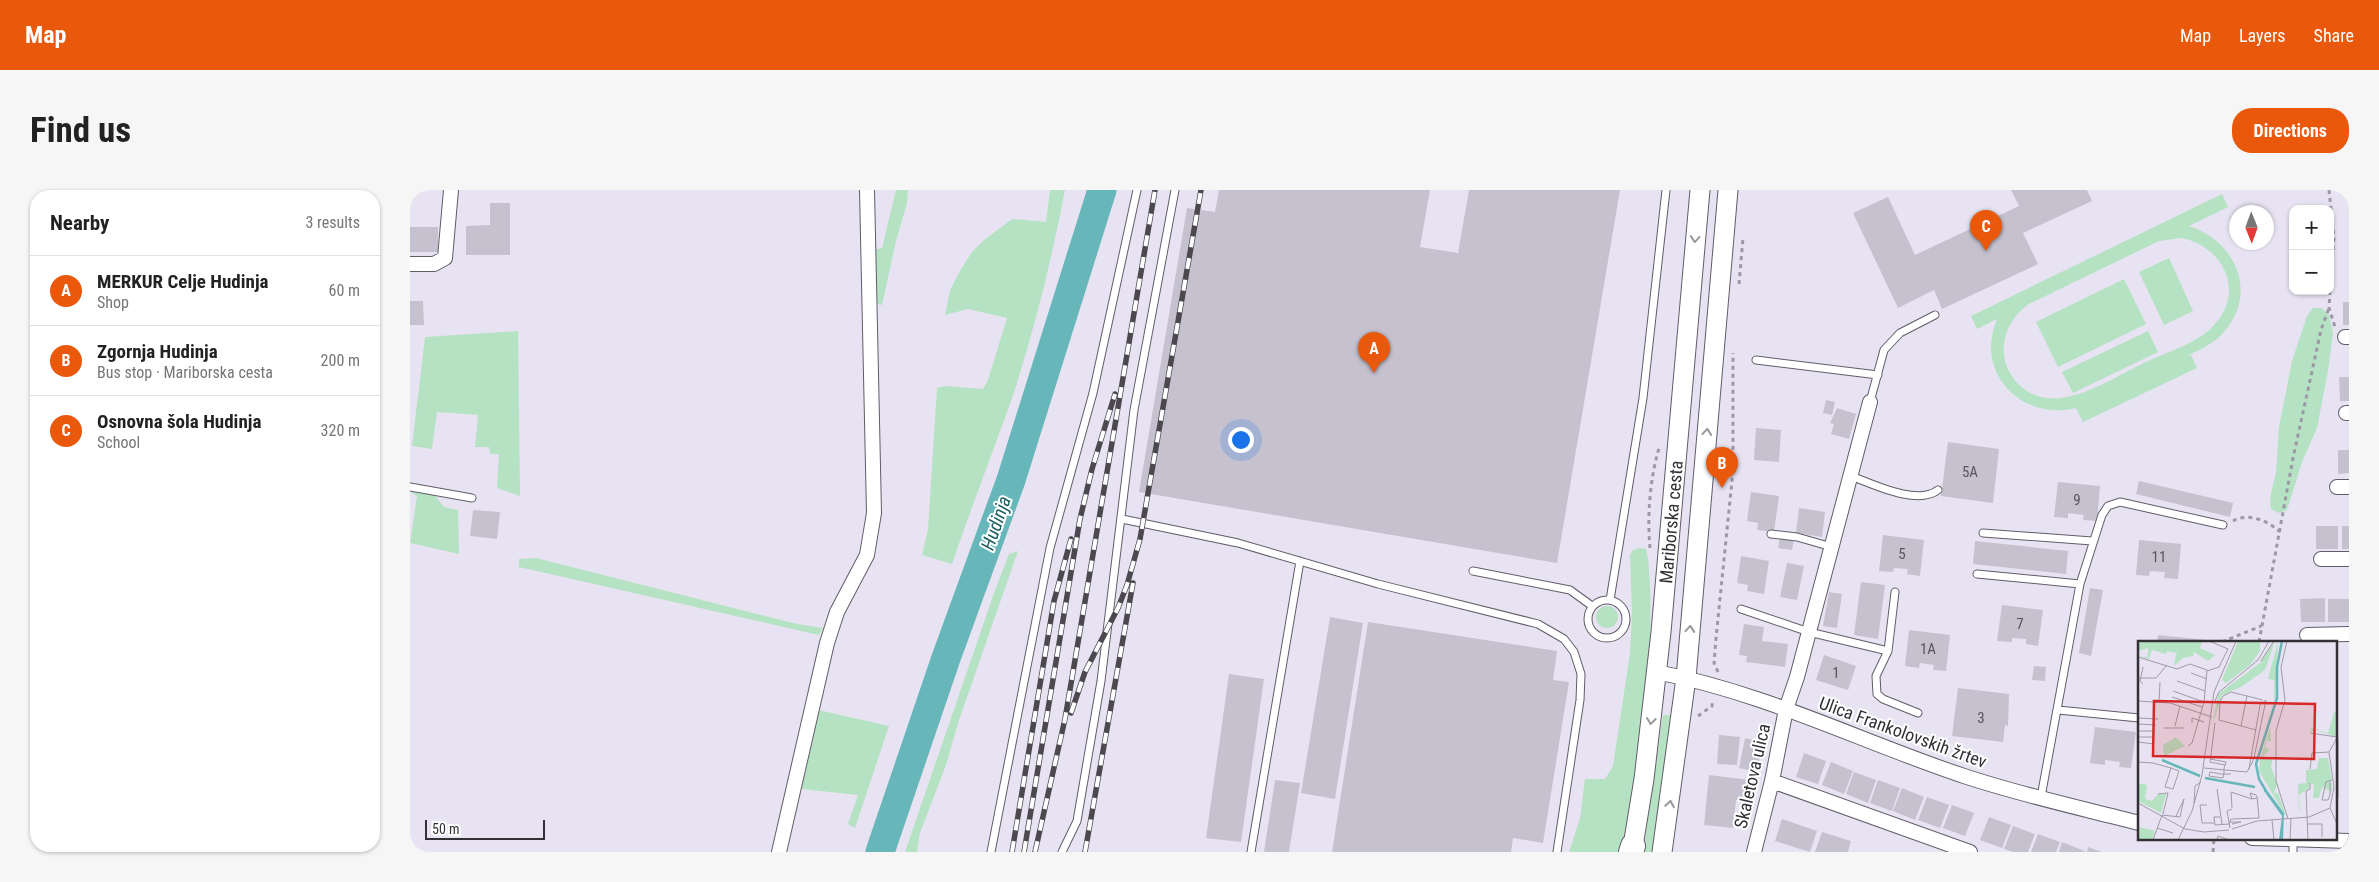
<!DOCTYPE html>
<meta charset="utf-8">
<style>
:root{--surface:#fff;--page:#f6f6f6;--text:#222;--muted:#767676;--line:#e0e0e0;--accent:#ea580c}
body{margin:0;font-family:"Roboto Condensed",sans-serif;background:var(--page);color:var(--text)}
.controls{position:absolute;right:15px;top:15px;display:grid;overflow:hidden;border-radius:10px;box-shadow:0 1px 4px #0004}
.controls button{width:45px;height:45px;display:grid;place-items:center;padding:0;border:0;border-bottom:1px solid var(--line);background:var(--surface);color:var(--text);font:25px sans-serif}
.compass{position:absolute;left:1819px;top:15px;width:45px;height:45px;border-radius:50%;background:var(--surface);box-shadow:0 1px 4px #0004;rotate:179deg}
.scale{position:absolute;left:15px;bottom:12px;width:120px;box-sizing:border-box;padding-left:5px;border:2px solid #323035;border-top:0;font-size:14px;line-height:18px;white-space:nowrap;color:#323035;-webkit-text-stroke:4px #fff;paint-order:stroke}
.you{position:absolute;left:830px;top:249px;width:18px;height:18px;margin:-12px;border:4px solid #fff;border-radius:50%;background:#1a73e8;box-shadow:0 0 0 8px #1a73e833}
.badge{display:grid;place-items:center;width:32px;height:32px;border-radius:50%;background:var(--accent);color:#fff;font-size:16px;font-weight:700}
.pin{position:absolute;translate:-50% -41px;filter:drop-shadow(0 1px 2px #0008)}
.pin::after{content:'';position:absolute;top:26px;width:18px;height:15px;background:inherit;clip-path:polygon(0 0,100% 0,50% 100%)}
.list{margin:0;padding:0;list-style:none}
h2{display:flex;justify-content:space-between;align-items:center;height:65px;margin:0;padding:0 20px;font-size:21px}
h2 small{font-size:16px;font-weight:400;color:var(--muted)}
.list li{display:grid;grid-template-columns:32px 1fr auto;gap:15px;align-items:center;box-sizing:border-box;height:70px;padding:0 20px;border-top:1px solid var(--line)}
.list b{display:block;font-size:19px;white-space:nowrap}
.list p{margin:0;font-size:16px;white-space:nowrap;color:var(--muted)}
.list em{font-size:16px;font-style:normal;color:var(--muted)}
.map{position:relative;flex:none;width:1939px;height:662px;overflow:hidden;border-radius:20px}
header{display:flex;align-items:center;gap:30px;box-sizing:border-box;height:70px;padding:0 25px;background:var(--accent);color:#fff}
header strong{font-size:24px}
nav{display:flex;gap:28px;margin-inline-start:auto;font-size:18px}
.intro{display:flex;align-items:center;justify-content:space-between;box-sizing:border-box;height:120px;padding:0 30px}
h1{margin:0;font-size:35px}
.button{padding:12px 22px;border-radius:20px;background:var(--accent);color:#fff;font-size:18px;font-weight:700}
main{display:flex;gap:30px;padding:0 30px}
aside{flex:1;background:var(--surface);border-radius:20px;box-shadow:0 1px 4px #0004}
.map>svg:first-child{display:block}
.green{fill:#b5e2c3;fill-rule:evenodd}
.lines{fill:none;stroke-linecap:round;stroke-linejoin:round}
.river{stroke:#67b7ba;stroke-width:29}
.building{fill:#c6c1cf}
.service-casing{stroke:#615c68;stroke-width:9}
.minor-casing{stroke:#615c68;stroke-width:16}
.secondary-casing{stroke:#615c68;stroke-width:21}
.motorway-casing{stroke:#615c68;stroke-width:26}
.path{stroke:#9c98a3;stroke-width:3;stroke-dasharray:4 4;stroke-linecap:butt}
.service{stroke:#fff;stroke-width:7}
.minor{stroke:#fff;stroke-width:14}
.secondary{stroke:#fff;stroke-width:19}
.motorway{stroke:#fff;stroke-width:24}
.rail-casing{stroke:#4b494f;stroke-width:5.5}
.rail{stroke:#fff;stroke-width:4;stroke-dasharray:11;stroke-linecap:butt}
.oneway{stroke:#98989a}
.labels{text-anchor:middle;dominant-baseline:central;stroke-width:4;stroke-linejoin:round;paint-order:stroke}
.number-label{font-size:15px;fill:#57545c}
.street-label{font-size:18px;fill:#323035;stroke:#fff}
.water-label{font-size:19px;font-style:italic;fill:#1a5d60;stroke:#fff}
.inset-river{fill:none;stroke:#67b7ba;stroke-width:2.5}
.inset-road{fill:none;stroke:#9f9ba6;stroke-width:1}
.view{fill:#d62828;fill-opacity:0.15;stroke:#d62828;stroke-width:2.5}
.inset-edge{fill:none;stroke:#323035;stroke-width:2.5}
</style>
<header>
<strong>Map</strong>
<nav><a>Map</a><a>Layers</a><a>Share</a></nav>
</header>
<div class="intro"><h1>Find us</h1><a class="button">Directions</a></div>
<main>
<aside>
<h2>Nearby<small>3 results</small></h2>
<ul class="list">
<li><span class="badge">A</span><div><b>MERKUR Celje Hudinja</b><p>Shop</p></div><em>60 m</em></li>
<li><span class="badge">B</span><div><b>Zgornja Hudinja</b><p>Bus stop · Mariborska cesta</p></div><em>200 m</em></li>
<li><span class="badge">C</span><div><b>Osnovna šola Hudinja</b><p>School</p></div><em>320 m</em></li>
</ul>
</aside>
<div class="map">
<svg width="1939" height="662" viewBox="0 0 1939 662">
<rect width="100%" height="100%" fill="#e8e3f2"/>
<path class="green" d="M486,0H498L497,13L486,51L472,115L464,113L463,60L472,58Z
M640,0H655C641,73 623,146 599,217C580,269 560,321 542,374L512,365L518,339L527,198L535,196L573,199L578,190L597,128L558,119L535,125L540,100L551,79L562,62L574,50L602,29L636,32Z
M1812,4L1818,17L1779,36C1825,51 1849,102 1814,142C1804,154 1789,160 1775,167L1781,165L1787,178L1673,232L1666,218C1612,231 1564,184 1587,129L1567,139L1561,126ZM1772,48C1813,57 1835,100 1805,134C1789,153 1757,162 1736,172C1701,188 1650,226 1614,199C1605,192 1598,182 1595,171C1590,148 1600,129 1617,115L1749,51Z
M1759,68L1783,121L1754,135L1729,82Z
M1714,89L1736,134L1648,177L1626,132Z
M1903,118H1912L1919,125L1923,143L1918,181L1907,238L1892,272L1877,320L1869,323L1861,319L1860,308L1866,282L1869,237L1882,171L1897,126Z
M108,141L110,306L87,298L89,264H80L79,257H65L68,225L27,222L22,259L2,256L15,147Z
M1738,141L1748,162L1663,203L1652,182Z
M0,302L23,303L34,317L48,320L49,364L0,353L7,306Z
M1230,358L1236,359L1238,368C1247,461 1230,554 1216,645L1211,662H1159L1170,628L1175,589H1195L1203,576L1220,463L1222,422L1220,365L1223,360Z
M608,361L548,533L536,575L510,643L507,662H495L584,403L599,364Z
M126,368L387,434L413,438L409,445L109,377V369Z
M1186 427a11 11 0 1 1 22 0a11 11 0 1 1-22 0Z
M404,519L479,536L445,638L438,634L448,605L392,599L389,601L387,621L382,619Z
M1253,525H1263L1242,662H1233Z"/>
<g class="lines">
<path class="river" d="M470,662L536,468L601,290L692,0"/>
</g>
<path class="building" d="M809,0H1020L1010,57L1048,63L1059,0H1210L1147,373L729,302L777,18L805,22Z
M1601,0H1677L1682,11L1613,43L1628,74L1532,119L1524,100L1488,118L1443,23L1478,7L1505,65L1609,16Z
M80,13H100V65H56V36L80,35Z
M0,37H28V62H0Z
M0,111H13L14,135H0Z
M1933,112H1939V135H1933Z
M1929,187H1939V211H1930Z
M1416,210L1425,212L1422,225L1413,223Z
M1427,218L1446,224L1439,249L1421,244L1424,234L1420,233Z
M1346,238L1371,240L1369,272L1344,270Z
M1538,252L1589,259L1583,313L1531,306Z
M1928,260H1939V283L1928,284Z
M1729,291L1823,313L1820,327L1726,304Z
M1648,292L1690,296L1687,331L1673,330L1674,325L1658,323V328L1644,327Z
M1341,302L1369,306L1364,342L1347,340L1348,333L1337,331Z
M1389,318L1415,322L1412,347L1386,343Z
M63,320L90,322L87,349L60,346Z
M1906,336H1928V359H1906Z
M1932,336H1939V359H1932Z
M1473,345L1514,350L1510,386L1497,384L1498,379L1484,378L1483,382L1469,381Z
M1370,348L1384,350L1382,360L1368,358Z
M1729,350L1771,354L1768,389L1754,388L1755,382L1740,381L1739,386L1726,385Z
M1565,351L1658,361L1656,384L1563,374Z
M1331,366L1359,371L1354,404L1337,401L1338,395L1327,393Z
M1377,373L1394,376L1387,410L1370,407Z
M1451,392L1475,395L1468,449L1444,445Z
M1680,398L1693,400L1681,466L1669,463Z
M1419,402L1432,404L1427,438L1413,436Z
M1915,408V432H1891L1890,409Z
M1918,409H1939V432H1918Z
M1592,415L1633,420L1628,456L1616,454V449L1602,448V452L1587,451Z
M920,427L953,433L925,609L891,603Z
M958,432L1147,461L1143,490L1159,492L1133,653L1103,648L1101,662H922Z
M1334,434L1354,437L1352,451L1378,454L1375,477L1336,472L1337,466L1329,465Z
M1499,440L1540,445L1536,481L1523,480L1524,475L1510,473L1509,478L1495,476Z
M1748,445L1796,450V452H1747Z
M1414,465L1446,476L1438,500L1406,490Z
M1624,476L1636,477L1635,491L1622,490Z
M819,484L854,489L831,652L796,648Z
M1548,498L1599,504L1598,536L1595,535L1593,552L1542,546Z
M1685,537L1726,542L1721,578L1709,577L1710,572L1695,570V575L1680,573Z
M1309,545L1330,547L1327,575L1307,574Z
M1335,548L1353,552L1347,582L1329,578Z
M1925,549H1929V608H1925Z
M1394,563L1416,571L1408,594L1386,587Z
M1421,572L1443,581L1434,604L1412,595Z
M1444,582L1466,590L1458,613L1436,604Z
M1299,585L1340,590L1338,611L1326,610L1323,638L1294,635Z
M865,590L890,593L879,662H854Z
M1468,590L1490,598L1482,621L1460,613Z
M1492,598L1514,607L1505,630L1483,621Z
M1517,607L1539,615L1530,638L1508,630Z
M1542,615L1564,623L1555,646L1533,638Z
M1579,627L1601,635L1592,658L1570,650Z
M1372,629L1407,641L1400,662L1365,651Z
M1603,636L1625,644L1618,662H1603L1594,659Z
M1412,642L1441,651L1438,662H1405Z
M1628,644L1650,652L1646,662H1621Z
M1652,652L1677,662L1678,657L1692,662H1649Z"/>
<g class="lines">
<g class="service-casing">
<path id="service" d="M1346,170L1468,185
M1460,212L1474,160L1490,143L1525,125
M1441,286C1463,294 1507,316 1528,300
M0,297L62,308
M712,329L828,353L968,394L1128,434L1154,449L1164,462L1171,484L1170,510L1147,662
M1573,343L1682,351
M1361,344L1387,347L1422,357
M1063,381L1160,400L1182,416
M1567,384L1670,394
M1200,410L1233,208L1256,0
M1178 429a19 19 0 1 1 38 0a19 19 0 1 1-38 0Z
M1331,419L1399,442L1478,461L1485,402
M1478,461L1466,486L1467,504L1473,509L1508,523
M1648,520L1729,528
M1631,607L1670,394L1692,325L1698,316L1710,312L1813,335
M581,662L640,358L683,203L727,0
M652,662L667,631L691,491L724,220L765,0
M841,662L890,371
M1883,662V650"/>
</g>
<g class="minor-casing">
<path id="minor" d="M0,74H24L35,68L41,0
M1935,147H1939
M1936,223H1939
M1927,297H1939
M1911,369H1939
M1897,445L1939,444
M1246,482C1353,502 1452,552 1554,586C1611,605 1671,618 1729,633
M1362,591L1560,662
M1842,648L1939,651
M369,662L417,453L427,422L457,365L464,323L457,0
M1344,662L1362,591L1376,519L1387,487L1460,212"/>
</g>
<g class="secondary-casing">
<path id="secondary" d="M1222,662L1234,589L1251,442L1290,0
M1252,662L1276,488L1318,0"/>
</g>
<g class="motorway-casing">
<path id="motorway" d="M1221,662L1223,656"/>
</g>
<path class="path" d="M1919,0L1924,48L1920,100
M1329,94L1333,48
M1920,101L1919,118L1925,137
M1823,331C1837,322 1859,331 1870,342
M1240,358C1237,325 1240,289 1249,258
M1812,452L1851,436
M1849,452L1883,268L1911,140L1919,118
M1308,482L1304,473L1306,448L1323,281V163
M1288,526L1302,516L1303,510
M1803,662L1804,648"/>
<use href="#service" class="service"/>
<use href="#minor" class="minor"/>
<use href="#secondary" class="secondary"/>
<use href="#motorway" class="motorway"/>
<g class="rail-casing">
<path id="rail" d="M661,523L675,482L708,418L717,395L730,349L791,0
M602,662L644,411L661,349
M614,662L670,329L682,279L705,204
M625,662L655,529L745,0
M675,662L723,393"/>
</g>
<use href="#rail" class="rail"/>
</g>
<defs><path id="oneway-chevron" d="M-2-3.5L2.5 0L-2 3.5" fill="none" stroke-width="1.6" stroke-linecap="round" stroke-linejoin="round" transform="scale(1.25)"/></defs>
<g class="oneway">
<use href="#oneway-chevron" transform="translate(1285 49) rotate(95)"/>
<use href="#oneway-chevron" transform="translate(1297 242) rotate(-85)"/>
<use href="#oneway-chevron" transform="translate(1280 439) rotate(-85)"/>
<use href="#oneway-chevron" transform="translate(1241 531) rotate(97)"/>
<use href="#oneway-chevron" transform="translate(1260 614) rotate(-81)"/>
</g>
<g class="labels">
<g class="number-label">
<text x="1560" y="282">5A</text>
<text x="1667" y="310">9</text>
<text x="1492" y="364">5</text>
<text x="1749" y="367">11</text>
<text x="1610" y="434">7</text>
<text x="1518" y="459">1A</text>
<text x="1426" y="483">1</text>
<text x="1571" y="528">3</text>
</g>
<g class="street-label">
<text transform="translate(1261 332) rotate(-85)">Mariborska cesta</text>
<text transform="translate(1493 542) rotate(20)">Ulica Frankolovskih žrtev</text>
<text transform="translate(1342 586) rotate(-77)">Skaletova ulica</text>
</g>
<g class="water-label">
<text transform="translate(586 333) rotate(-71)">Hudinja</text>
</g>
</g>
<g transform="translate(1728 451)">
<rect width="199" height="199" fill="#e8e3f2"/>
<path d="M6,0H64L62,7L77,14L70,20L56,11L55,15L45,17L36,25L39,8L37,12L29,10L28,13L14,9L11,18L0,15L10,16V7L0,10V3ZM100,0H122V10L112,24L88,42L84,39ZM137,0L127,29L103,46L84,54L74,86L80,53L122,22ZM140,0L137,57L128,83L126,87L136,60V39L130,38ZM196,71H199V96L177,89L173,91V87L190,92ZM132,86L133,100H129L127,106L132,109L123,117L135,119L137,107L133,126L139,143L136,152H140L149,177L121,130L122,118ZM38,96L47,105L26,115L25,104ZM181,117H190L194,140L190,142H194V151L184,146L181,157H175L176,143L172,142L171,147L161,154L162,169H161L160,143L168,142V129L179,128ZM0,142L9,144L7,158L14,160L20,153H28L23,172L0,160ZM2,186L17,190L14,199H0Z" fill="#b5e2c3"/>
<path d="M128,148L146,172L145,199H141L144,175L126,150Z" fill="#67b7ba"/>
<path class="inset-river" d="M24,119L62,135M67,137L117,146M128,150L121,138L118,123L139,57V26L144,0"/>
<path class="inset-road" d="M149,0L143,26L147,59L138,90V140L150,178M0,16L39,28L52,23L69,29L66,61L54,102L50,105M123,20L136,0M5,26L2,40L5,43M69,30L81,26L90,8L71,0M53,32L69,38M0,37H18L29,24M39,40L67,50M35,50L66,61M34,56L64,66M0,60L32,62L74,76M21,61L22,41M76,62L81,51L120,19L131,0M0,77L20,78M54,82V77L66,81M77,82L72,121L87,124M0,83L18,84M37,85L42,65M103,85L109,55M26,87H46M118,89L81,79L82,61L85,55L93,51L125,59M0,90H17M172,92L199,96M0,96H16M0,101L16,103M72,118L88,121L86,127V133L85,136V137L71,135L72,131L83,133H93M0,121L15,122L33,127L41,130L35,148L27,146L33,127M66,127L109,131L114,122L116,117L128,59L122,64L111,128M172,128L174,112L191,111M192,141V154L190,159H184L188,141L194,139M79,148L84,183M20,153L30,152L25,173M0,162L47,188L66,191L91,189M56,162L57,145L63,141M69,164H62L64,182H76M94,167L93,151L114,158M192,167L196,146L191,111L199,97M192,167L199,183M82,176H76L77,184L91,183L93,178L121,177L119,155L118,154L112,152L114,158L119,157M134,179L136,199M92,181H103L94,183M170,183H184V196M19,187L35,192M92,187L89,170L94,168M94,188L119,180L171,176L192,167M15,199L24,174L42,176L46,158L38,175M40,199L54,170L64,134L76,51L98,0M79,199L80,195L91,199M152,199L153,178M170,199L168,150L172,148V142"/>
<path class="view" d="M16,60L177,63L176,118L15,115Z"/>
<rect width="199" height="199" class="inset-edge"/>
</g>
</svg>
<div class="controls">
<button>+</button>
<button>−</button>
</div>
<svg class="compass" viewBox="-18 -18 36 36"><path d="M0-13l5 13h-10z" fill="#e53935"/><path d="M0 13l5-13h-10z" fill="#767676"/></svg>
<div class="scale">50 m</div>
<div class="you"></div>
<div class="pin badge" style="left:964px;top:183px">A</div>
<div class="pin badge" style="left:1312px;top:298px">B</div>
<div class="pin badge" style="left:1576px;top:61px">C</div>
</div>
</main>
